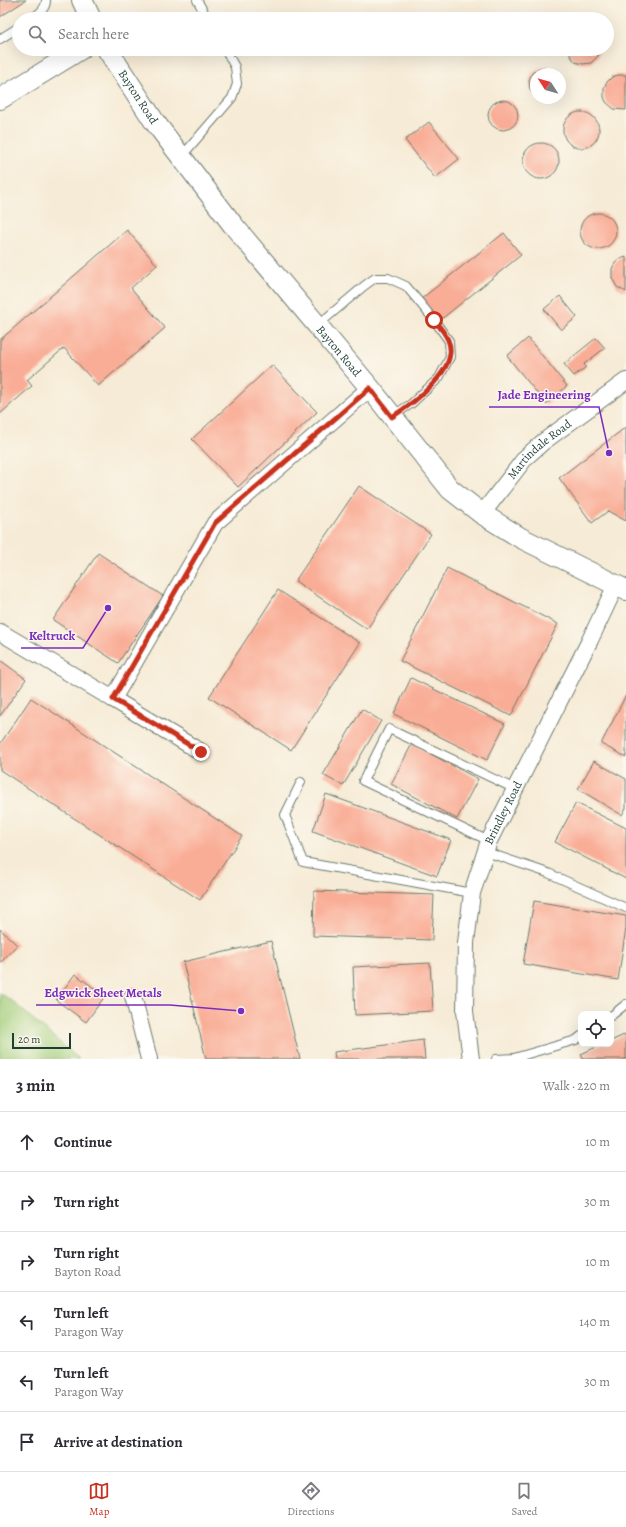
<!DOCTYPE html>
<meta charset="utf-8">
<style>
:root{--surface:#fff;--page:#f2f2f3;--text:#2b2b33;--muted:#7c7c81;--line:#e1e1e2;--accent:#c8321e}
body{margin:0;font-family:Alegreya,serif;background:var(--page);color:var(--text)}
.controls{position:absolute;right:12px;bottom:12px;display:grid;overflow:hidden;border-radius:8px;box-shadow:0 4px 16px #0002}
.controls button{width:36px;height:36px;display:grid;place-items:center;padding:0;border:0;border-bottom:1px solid var(--line);background:var(--surface);color:var(--text);font:20px sans-serif}
.compass{position:absolute;left:530px;top:68px;width:36px;height:36px;border-radius:50%;background:var(--surface);box-shadow:0 4px 16px #0002;rotate:306deg}
.scale{position:absolute;left:12px;bottom:10px;width:59px;box-sizing:border-box;padding-left:4px;border:2px solid #1f3d34;border-top:0;font-size:11px;line-height:14px;white-space:nowrap;color:#1f3d34;-webkit-text-stroke:3px #fbf7ec;paint-order:stroke}
.stop{position:absolute;width:12px;height:12px;margin:-9px;border:3px solid #c8321e;border-radius:50%;background:#fff}
.stop.end{background:#c8321e;border-color:#fff;box-shadow:0 1px 4px #0008}
.list{margin:0;padding:0;list-style:none}
h2{display:flex;justify-content:space-between;align-items:center;height:52px;margin:0;padding:0 16px;font-size:17px}
h2 small{font-size:13px;font-weight:400;color:var(--muted)}
.list li{display:grid;grid-template-columns:26px 1fr auto;gap:12px;align-items:center;box-sizing:border-box;height:60px;padding:0 16px;border-top:1px solid var(--line)}
.list b{display:block;font-size:15px;white-space:nowrap}
.list p{margin:0;font-size:13px;white-space:nowrap;color:var(--muted)}
.list em{font-size:13px;font-style:normal;color:var(--muted)}
.icon{flex:none;width:22px;height:22px;fill:none;stroke:currentColor;stroke-width:2;stroke-linecap:round;stroke-linejoin:round}
.map{position:relative;flex:none;width:626px;height:1059px;overflow:hidden}
.search{position:absolute;background:var(--surface);box-shadow:0 4px 16px #0002;left:12px;right:12px;top:12px;height:44px;display:flex;align-items:center;gap:10px;box-sizing:border-box;padding:0 14px;border-radius:22px;color:var(--muted);font-size:15px}
.sheet{height:412px;background:var(--surface)}
nav{display:flex;justify-content:space-around;align-items:center;box-sizing:border-box;height:56px;border-top:1px solid var(--line);background:var(--surface);font-size:11px;color:var(--muted)}
nav a{display:grid;justify-items:center;gap:2px}
nav .on{color:var(--accent)}
.map>svg:first-child{display:block}
.green{fill:#a1cd79;stroke:#608556}
.building{fill:#f9ad96}
.lines{fill:none;stroke-linecap:round;stroke-linejoin:round}
.service-casing{stroke:#6a7a6d;stroke-width:10}
.minor-casing{stroke:#6a7a6d;stroke-width:18}
.tertiary-casing{stroke:#6a7a6d;stroke-width:22}
.service{stroke:#fff;stroke-width:8}
.minor{stroke:#fff;stroke-width:16}
.tertiary{stroke:#fff;stroke-width:20}
.route{stroke:#c8321e;stroke-width:5}
.labels{text-anchor:middle;dominant-baseline:central;stroke-width:3;stroke-linejoin:round;paint-order:stroke}
.street-label{font-size:12px;fill:#1f3d34;stroke:#fbf7ec}
.leader{fill:none;stroke:#7b2cbf;stroke-width:1.5}
.callout-dot{fill:#7b2cbf;stroke:#fbf7ec;stroke-width:1.5}
.callout-label{font-size:13px;text-anchor:middle;font-weight:bold;fill:#7b2cbf;stroke:#fbf7ec;stroke-width:3;stroke-linejoin:round;paint-order:stroke}
</style>
<div class="map">
<svg width="626" height="1059" viewBox="0 0 626 1059">
<rect width="100%" height="100%" fill="#fbf7ec"/>
<filter id="ink" filterUnits="userSpaceOnUse"><feTurbulence type="fractalNoise" baseFrequency=".025" numOctaves="2"/><feDisplacementMap in="SourceGraphic" scale="8" xChannelSelector="R" yChannelSelector="G"/><feConvolveMatrix kernelMatrix="1 2 1 2 8 2 1 2 1" color-interpolation-filters="sRGB"/></filter>
<filter id="wash" filterUnits="userSpaceOnUse"><feTurbulence type="fractalNoise" baseFrequency=".012" numOctaves="4" result="noise"/><feDisplacementMap in="SourceGraphic" scale="16" xChannelSelector="R" yChannelSelector="G"/><feGaussianBlur stdDeviation="0.9" result="paint"/><feColorMatrix in="noise" values="0 0 0 0 0 0 0 0 0 0 0 0 0 0 0 0 0 1.4 0 .05"/><feComposite in="paint" operator="in"/></filter>
<g filter="url(#wash)">
<rect width="100%" height="100%" fill="#f6ebd6"/>
<path class="green" d="M0,993L12,1001L79,1059H0Z"/>
<g id="blocks">
<path class="building" d="M0,0H26L0,17Z
M570,49H599L598,56L591,63L583,64L575,62L570,55Z
M545,68L553,71L556,74H536V97L530,89L529,80L532,73L539,69Z
M618,75H626V110L614,109L606,102L604,97V88L607,82L612,77Z
M488 115a15 15 0 1 1 30 0a15 15 0 1 1-30 0Z
M563 130a18 18 0 1 1 36 0a18 18 0 1 1-36 0Z
M429,122L459,159L435,178L405,140Z
M523 161a18 18 0 1 1 36 0a18 18 0 1 1-36 0Z
M580 231a18 18 0 1 1 36 0a18 18 0 1 1-36 0Z
M127,230L157,265L131,288L165,328L98,386L64,348L27,380L32,386L0,414V340Z
M504,233L521,255L439,321L421,299Z
M626,257V292L617,287L612,278V269L615,263L620,259Z
M560,296L577,317L561,330L544,309Z
M528,338L567,386L546,404L507,356Z
M596,338L605,348L584,364L586,367L574,376L564,364Z
M272,365L317,412L238,487L192,439Z
M626,427V521L608,511L592,523L559,478Z
M359,486L431,534L367,629L295,581Z
M98,553L163,596L118,663L53,620Z
M447,568L558,624L511,716L400,661Z
M278,590L360,643L291,750L209,697Z
M0,660L26,679L0,716Z
M411,678L505,724L487,760L394,714Z
M626,695V757L601,744Z
M31,698L242,836L200,900L0,770V744Z
M362,709L381,721L343,786L323,775Z
M412,744L478,779L457,819L391,784Z
M594,761L626,779V808L622,815L578,789Z
M326,794L451,840L437,876L313,831Z
M576,803L626,828V879L555,842Z
M314,891L434,895L432,940L313,936Z
M534,901L626,916V928L618,980L523,964Z
M0,929L17,945L0,963Z
M271,941L300,1059H206L183,962Z
M430,963L433,1011L355,1015L353,967Z
M75,974L105,996L86,1022L56,1000Z
M626,1034V1059H583L581,1054L603,1044H611V1041Z
M423,1040L425,1059H335L334,1052Z"/>
</g>
</g>
<g filter="url(#ink)">
<use href="#blocks" fill-opacity="0" stroke="#6a7a6d" stroke-width="1"/>
<g class="lines">
<g class="service-casing">
<path id="service" d="M197,0L208,19
M31,19C38,14 46,10 46,0
M0,39L19,27
M182,156L232,98L237,84L235,67L225,49
M318,325L364,286L375,278H388L406,286L434,320L449,341L450,357L439,378L411,404L392,416
M301,782L285,815L303,862L472,893
M489,841L363,781L389,729L515,789
M486,852L548,873L626,908
M611,1016L626,1004
M496,1059L514,1058L576,1040L581,1036"/>
</g>
<g class="minor-casing">
<g id="minor">
<path id="s1" d="M482,514L526,457L543,442L626,381"/>
<path d="M0,632L113,699L215,523L370,388"/>
<path d="M113,699L201,752"/>
<path d="M133,996L149,1059"/>
<path id="s2" d="M471,1059L465,1011L466,943L472,893L489,841L590,640L616,585"/>
</g>
</g>
<g class="tertiary-casing">
<g id="tertiary">
<path d="M82,0L91,19"/>
<path id="s3" d="M107,49L154,121L233,225L370,388L450,489L482,514L521,538L626,590"/>
<path d="M0,99L81,49"/>
</g>
</g>
<use href="#service" class="service"/>
<use href="#minor" class="minor"/>
<use href="#tertiary" class="tertiary"/>
</g>
</g>
<g class="lines" filter="url(#ink)">
<path class="route" d="M201,752L113,699L215,523L370,388L392,417C412,404 461,369 448,340C445,333 439,326 434,320"/>
</g>
<g class="labels">
<g class="street-label">
<text stroke="none"><textPath href="#s3" startOffset="57">Bayton Road</textPath></text>
<text stroke="none"><textPath href="#s3" startOffset="381">Bayton Road</textPath></text>
<text stroke="none"><textPath href="#s1" startOffset="87">Martindale Road</textPath></text>
<text stroke="none"><textPath href="#s2" startOffset="253">Brindley Road</textPath></text>
</g>
</g>
<path class="leader" d="M609 453L599 407H489M108 608L83 648H21M241 1011L170 1005H36"/>
<g class="callout-dot">
<circle cx="609" cy="453" r="4"/>
<circle cx="108" cy="608" r="4"/>
<circle cx="241" cy="1011" r="4"/>
</g>
<g class="callout-label">
<text x="544" y="399">Jade Engineering</text>
<text x="52" y="640">Keltruck</text>
<text x="103" y="997">Edgwick Sheet Metals</text>
</g>
</svg>
<div class="controls">
<button><svg class="icon" aria-label="locate" viewBox="0 0 24 24"><circle cx="12" cy="12" r="6"/><path d="M12 2v4M12 18v4M2 12h4M18 12h4"/></svg></button>
</div>
<svg class="compass" viewBox="-18 -18 36 36"><path d="M0-13l5 13h-10z" fill="#e53935"/><path d="M0 13l5-13h-10z" fill="#7c7c81"/></svg>
<div class="scale">20 m</div>
<div class="stop" style="left:434px;top:320px"></div>
<div class="stop end" style="left:201px;top:752px"></div>
<div class="search"><svg class="icon" aria-label="search" viewBox="0 0 24 24"><circle cx="10" cy="10" r="6"/><path d="M15 15l6 6"/></svg>Search here</div>
</div>
<section class="sheet">
<h2>3 min<small>Walk · 220 m</small></h2>
<ul class="list">
<li><svg class="icon" aria-label="ahead" viewBox="0 0 24 24"><path d="M12 20V5M6 11l6-6 6 6"/></svg><div><b>Continue</b></div><em>10 m</em></li>
<li><svg class="icon" aria-label="right" viewBox="0 0 24 24"><path d="M7 20v-9h11M14 6l5 5-5 5"/></svg><div><b>Turn right</b></div><em>30 m</em></li>
<li><svg class="icon" aria-label="right" viewBox="0 0 24 24"><path d="M7 20v-9h11M14 6l5 5-5 5"/></svg><div><b>Turn right</b><p>Bayton Road</p></div><em>10 m</em></li>
<li><svg class="icon" aria-label="left" viewBox="0 0 24 24"><path d="M17 20v-9H6M10 6l-5 5 5 5"/></svg><div><b>Turn left</b><p>Paragon Way</p></div><em>140 m</em></li>
<li><svg class="icon" aria-label="left" viewBox="0 0 24 24"><path d="M17 20v-9H6M10 6l-5 5 5 5"/></svg><div><b>Turn left</b><p>Paragon Way</p></div><em>30 m</em></li>
<li><svg class="icon" aria-label="arrive" viewBox="0 0 24 24"><path d="M6 21V4h12l-3 4 3 4H6"/></svg><div><b>Arrive at destination</b></div></li>
</ul>
</section>
<nav>
<a class="on"><svg class="icon" aria-label="map" viewBox="0 0 24 24"><path d="M3 6l6-2 6 2 6-2v14l-6 2-6-2-6 2zM9 4v14M15 6v14"/></svg>Map</a>
<a><svg class="icon" aria-label="directions" viewBox="0 0 24 24"><path d="M12 3l9 9-9 9-9-9zM9 14v-3h6M13 9l2 2-2 2"/></svg>Directions</a>
<a><svg class="icon" aria-label="saved" viewBox="0 0 24 24"><path d="M7 4h10v16l-5-4-5 4z"/></svg>Saved</a>
</nav>
